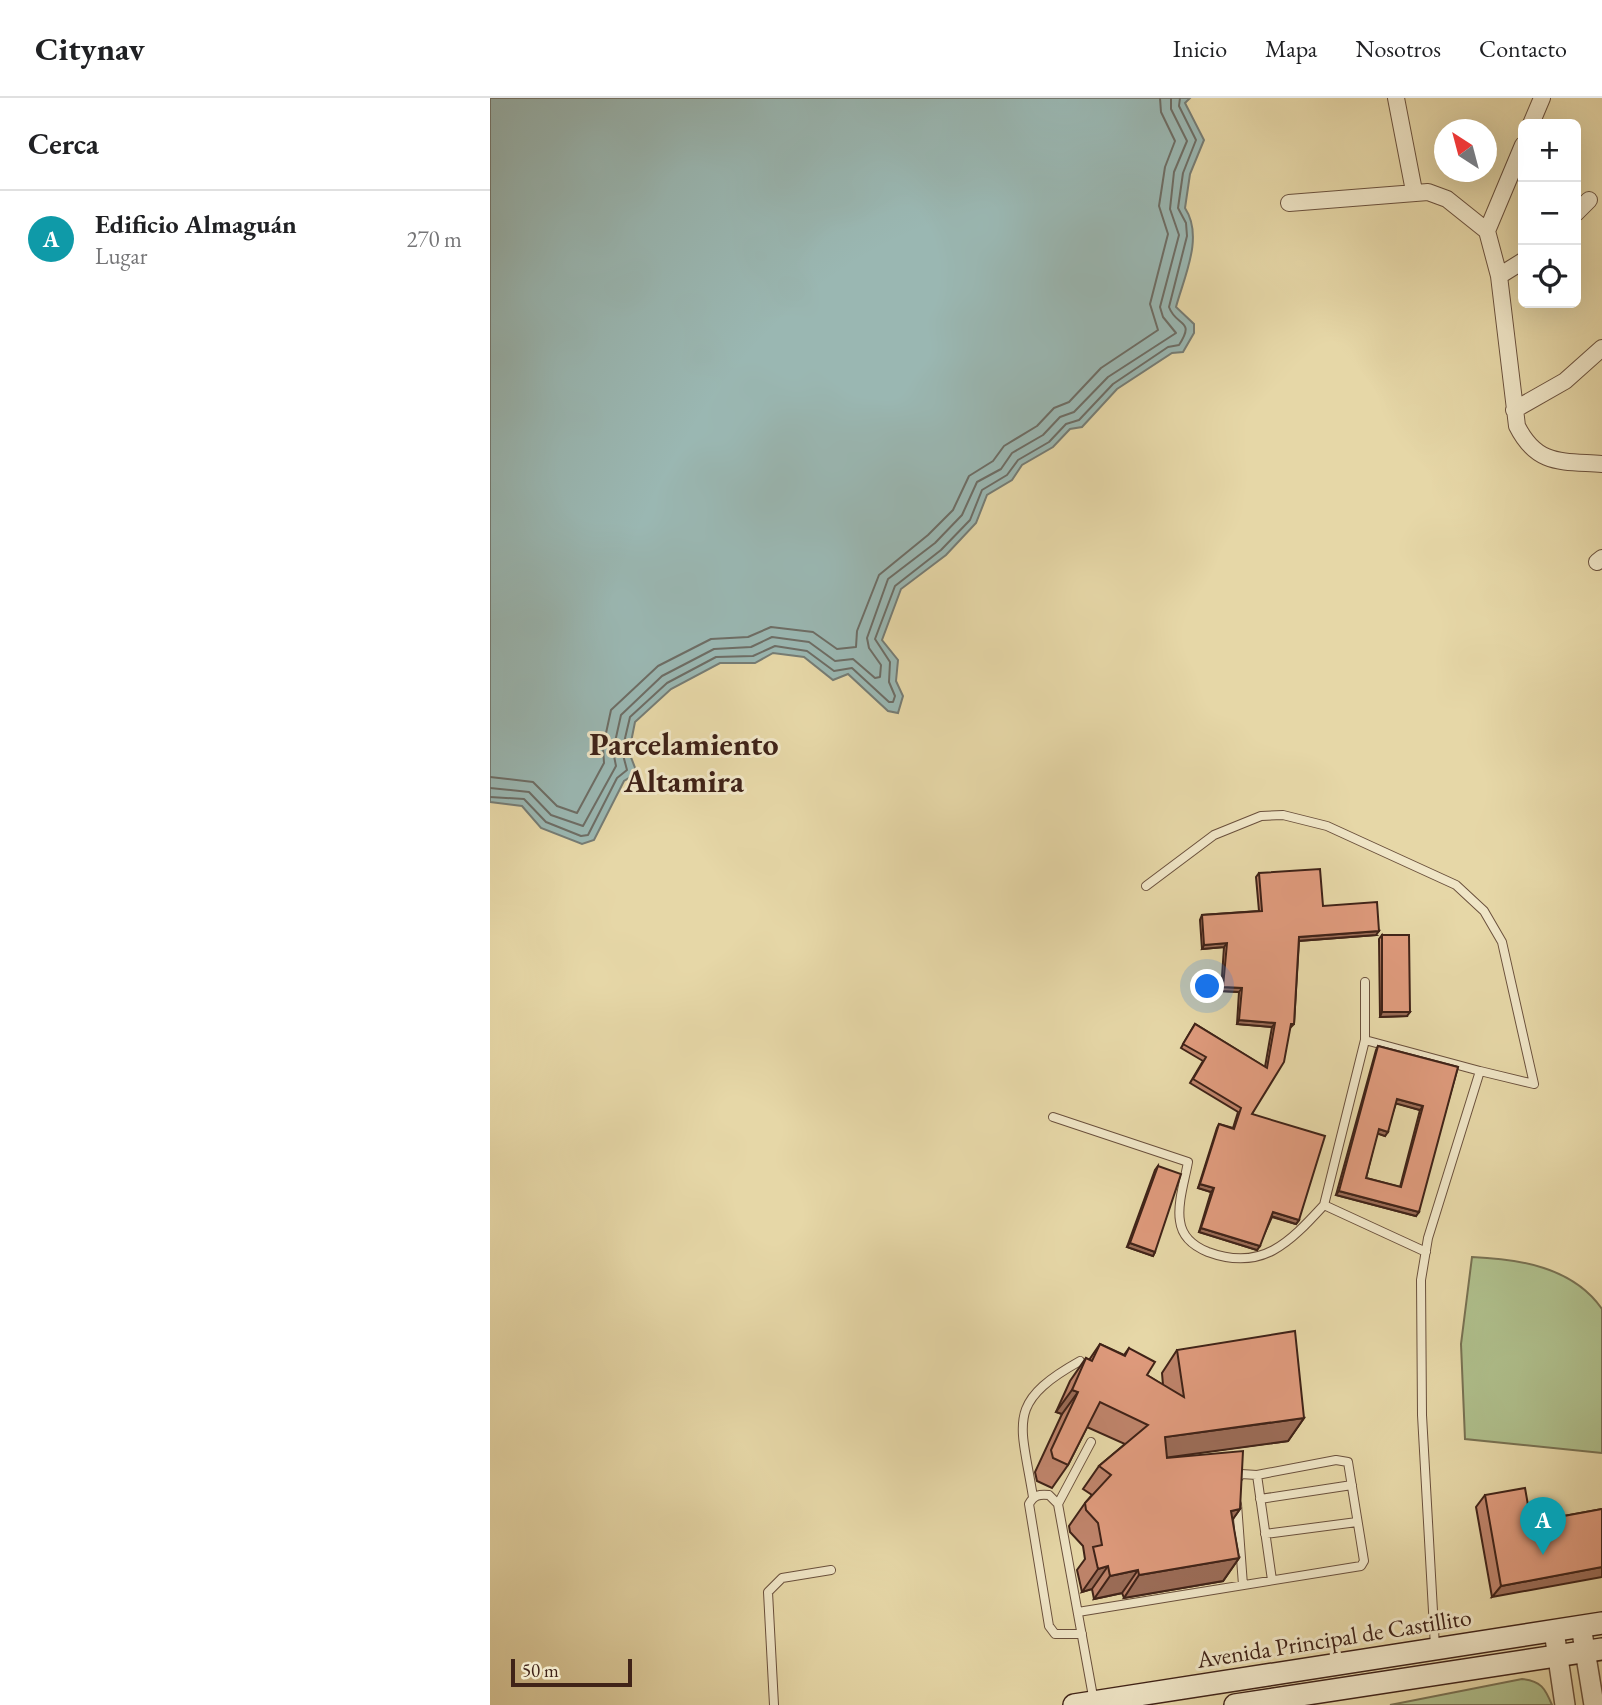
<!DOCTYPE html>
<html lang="es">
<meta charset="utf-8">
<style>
:root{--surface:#fff;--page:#f6f6f6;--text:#202124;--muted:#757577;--line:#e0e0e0;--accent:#8f2418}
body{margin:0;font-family:"EB Garamond",serif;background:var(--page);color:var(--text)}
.controls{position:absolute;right:21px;top:21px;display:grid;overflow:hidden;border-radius:10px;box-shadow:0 7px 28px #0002}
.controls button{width:63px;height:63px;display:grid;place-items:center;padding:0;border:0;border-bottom:2px solid var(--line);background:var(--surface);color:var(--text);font:35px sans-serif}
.compass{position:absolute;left:944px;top:21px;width:63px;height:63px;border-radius:50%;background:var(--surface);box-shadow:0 7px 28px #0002;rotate:324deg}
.scale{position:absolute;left:21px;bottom:18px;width:121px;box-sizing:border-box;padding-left:7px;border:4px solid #402318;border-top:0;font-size:19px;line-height:24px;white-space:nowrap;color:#402318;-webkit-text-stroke:5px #efe5c6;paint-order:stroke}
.you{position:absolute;left:718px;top:889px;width:24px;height:24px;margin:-18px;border:5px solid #fff;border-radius:50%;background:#1a73e8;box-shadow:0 0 0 10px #1a73e833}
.badge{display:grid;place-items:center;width:46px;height:46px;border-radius:50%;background:var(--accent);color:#fff;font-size:23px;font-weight:700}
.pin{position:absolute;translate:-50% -58px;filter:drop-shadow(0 2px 4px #0008)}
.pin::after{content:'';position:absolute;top:37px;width:24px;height:21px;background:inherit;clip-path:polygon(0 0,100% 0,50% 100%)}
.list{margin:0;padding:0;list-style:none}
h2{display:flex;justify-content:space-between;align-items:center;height:91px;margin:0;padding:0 28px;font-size:30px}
h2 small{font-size:23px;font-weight:400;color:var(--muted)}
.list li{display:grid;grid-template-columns:46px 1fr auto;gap:21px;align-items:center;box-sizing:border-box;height:98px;padding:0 28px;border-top:2px solid var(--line)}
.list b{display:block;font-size:26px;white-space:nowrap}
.list p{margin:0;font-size:23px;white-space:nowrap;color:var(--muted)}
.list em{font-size:23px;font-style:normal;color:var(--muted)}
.icon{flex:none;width:38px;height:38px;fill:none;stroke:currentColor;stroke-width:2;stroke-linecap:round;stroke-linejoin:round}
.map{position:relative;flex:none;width:1112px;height:1607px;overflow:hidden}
header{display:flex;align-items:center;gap:42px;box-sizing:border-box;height:98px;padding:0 35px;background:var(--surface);border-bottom:2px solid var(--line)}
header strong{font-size:33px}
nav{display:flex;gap:38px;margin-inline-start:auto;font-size:24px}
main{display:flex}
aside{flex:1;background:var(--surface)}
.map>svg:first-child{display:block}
.green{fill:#afbf8c;stroke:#787152;stroke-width:2}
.water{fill:#9ab7b2;stroke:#767c74;stroke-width:2}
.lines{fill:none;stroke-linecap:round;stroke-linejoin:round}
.shore{stroke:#6d6d65;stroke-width:2}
.service-casing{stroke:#6a503c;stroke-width:10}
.minor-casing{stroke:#6a503c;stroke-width:18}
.tertiary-casing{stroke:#6a503c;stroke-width:22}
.secondary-casing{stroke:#402318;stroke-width:24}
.service{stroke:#efe5c6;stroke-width:8}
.minor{stroke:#efe5c6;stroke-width:16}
.tertiary{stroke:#efe5c6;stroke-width:19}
.secondary{stroke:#efe5c6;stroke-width:21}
.wall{fill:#bf846b;stroke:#402318;stroke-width:2;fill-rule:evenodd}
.shaded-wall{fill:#9b6c57;stroke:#402318;stroke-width:2}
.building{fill:#de9a7c;stroke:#402318;stroke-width:2;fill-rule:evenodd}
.labels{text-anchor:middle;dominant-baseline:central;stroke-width:6;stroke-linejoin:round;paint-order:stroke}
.street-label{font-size:24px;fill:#402318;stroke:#efe5c6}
.district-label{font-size:32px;font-weight:bold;fill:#402318;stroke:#efe5c6}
</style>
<header>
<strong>Citynav</strong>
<nav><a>Inicio</a><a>Mapa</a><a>Nosotros</a><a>Contacto</a></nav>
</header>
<main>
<aside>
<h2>Cerca<small></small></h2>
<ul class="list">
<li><span class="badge" style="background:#0f9aa8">A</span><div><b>Edificio Almaguán</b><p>Lugar</p></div><em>270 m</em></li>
</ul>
</aside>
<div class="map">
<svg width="1112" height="1607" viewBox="0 0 1112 1607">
<rect width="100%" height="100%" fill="#e6d7a7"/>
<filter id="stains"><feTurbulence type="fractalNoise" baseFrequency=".00286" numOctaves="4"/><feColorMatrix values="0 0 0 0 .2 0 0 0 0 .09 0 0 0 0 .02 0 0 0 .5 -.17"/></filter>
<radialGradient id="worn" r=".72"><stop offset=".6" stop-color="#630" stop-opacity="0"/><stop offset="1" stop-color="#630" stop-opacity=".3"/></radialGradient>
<path class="green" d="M982,1159C1029,1161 1083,1169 1112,1211V1355L975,1341L971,1246Z
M1032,1581C1051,1583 1055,1590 1062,1607H900Z"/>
<path class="water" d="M0,0H700L695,5L714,42L700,76L695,110C714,139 694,179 686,209L704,226V235L693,254L682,255L627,291L592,329L580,331L563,349L532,367L522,382L497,397L486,425L456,457L411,491L392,542L408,562L406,583L413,598L408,615L398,613L358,576L343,582L314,559L283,555L265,565H230L181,591L145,624L139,654L147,675L134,683L104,742L92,746L51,730L32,708L0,704Z"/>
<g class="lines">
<path class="shore" d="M0,679L43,684L67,708L87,715L114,665L113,649L121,612L168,568L221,541L258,539L281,529L323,534L347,551L366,549L367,533L389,477L438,437L463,412L479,378L503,363L514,348L547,328L564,310L579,304L611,270L668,232L660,206L678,136L669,108L675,69L685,43L671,14L670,0
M0,690L39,694L61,717L93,728L126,668L123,653L131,617L172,578L224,551L261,549L282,539L319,544L345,563L363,561L385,580L390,579L391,567L379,550L377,540L398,481L445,445L472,417L487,384L511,371L522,355L553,337L570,319L584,314L618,279L686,235L673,219L670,209L689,137L680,111L684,74L697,43L681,11V0
M0,699L34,701L56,724L91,738L98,737L127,680L137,672L132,653L140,619L177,585L226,559L263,558L285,548L317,553L344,573L362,570L399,604H403L405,598L399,584L400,564L385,541L405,488L451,452L480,422L492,392L517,377L528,362L559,344L576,326L589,322L623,286L678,249L689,247C706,221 686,229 679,209L697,138L696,125L688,110L693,75L706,42L689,8L690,0"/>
<g class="service-casing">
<path id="service" d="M656,788L724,737L771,718L793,717L837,728L966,787L994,813L1012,844L1044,986L990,973
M875,884V942L834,1107L936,1154
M875,942L990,973L938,1140L931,1182L932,1317L945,1549
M563,1019L698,1064C695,1081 687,1106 690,1123C692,1139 703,1148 718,1154C772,1174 799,1145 834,1107
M746,1383L751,1376L767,1377L782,1482
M543,1399C531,1324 515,1305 590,1263
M770,1401L862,1387
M568,1406L601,1344
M747,1406L753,1487
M775,1436L867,1424
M588,1514L871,1468L874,1463L858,1364L846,1362L767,1377
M592,1536H565L559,1528L539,1406C544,1397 549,1396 559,1397L568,1406L604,1604
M284,1607L278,1494L292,1480L341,1472"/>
</g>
<g class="minor-casing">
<path id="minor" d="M906,0L924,93
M1041,26L1052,0
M1033,47L997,133L1009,178L1027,328C1047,368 1072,363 1112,366
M799,105L938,94L957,101L997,133
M1086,115L1099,102
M1009,178L1033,163
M1024,312L1075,283L1112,250
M1107,464L1112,460"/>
</g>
<g class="tertiary-casing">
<path id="tertiary" d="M1091,1528L1104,1607
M1064,1533L1075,1607"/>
</g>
<g class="secondary-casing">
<path id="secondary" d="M584,1607L1112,1525
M745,1607L1112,1551"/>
</g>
<use href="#service" class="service"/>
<use href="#minor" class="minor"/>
<use href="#tertiary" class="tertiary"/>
<use href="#secondary" class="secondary"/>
</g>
<path class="wall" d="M769,775L833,808L886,837L809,843L804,926L800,930L762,1016L809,1122L806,1126L782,1119L767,1152L709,1134L721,1094L708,1090L727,1030L729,1026L743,1030L748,1014L700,985L713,963L691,950L705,926L775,969L782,929L747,926L749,894L731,893L734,849L712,851L710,822L712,817L769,813L766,779Z
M892,837L917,918L890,919L889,841Z
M888,948L968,969L926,1118L846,1097L886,952ZM906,1005L930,1012L910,1089L876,1080L887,1035L895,1038Z
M668,1068L665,1154L663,1158L637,1149L665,1072Z
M610,1246L634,1257L639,1250L657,1277L673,1287L672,1275L687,1252L814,1320L798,1343L677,1359L750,1411L742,1422L749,1460L733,1483L634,1500L632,1495L604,1501L602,1491L592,1494L587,1472L595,1461L593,1448L580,1434L579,1428L595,1405L602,1397L593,1391L609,1368L635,1346L597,1329L578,1367L562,1390L547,1383L545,1374L572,1316L566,1314L580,1283L596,1260L599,1262Z
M995,1397L1041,1424L1112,1411L1002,1499L986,1409Z"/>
<path class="shaded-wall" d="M889,833L886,837L806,843L809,839Z
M737,845L734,849L712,851L714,847Z
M733,889L752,890L749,894L731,893Z
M892,914H920L917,918L890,919Z
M749,922L785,925L782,929L747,926Z
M907,1001L933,1008L930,1012L904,1005Z
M889,1031L898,1034L895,1038L886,1035Z
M710,1086L724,1090L721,1094L708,1090Z
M849,1093L929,1114L926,1118L846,1097Z
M783,1114L809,1122L806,1126L781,1118Z
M711,1130L770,1148L767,1152L709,1134Z
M640,1145L665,1154L663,1158L637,1149Z
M582,1292L588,1294L572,1316L566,1314Z
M814,1320L798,1343L659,1362L675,1339Z
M750,1411L734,1434L741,1413Z
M749,1460L733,1483L634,1500L649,1477Z
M618,1468L602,1491L592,1494L608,1471Z
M1112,1469V1479L1002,1499L1011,1488Z
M648,1472L632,1495L604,1501L620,1478Z"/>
<path class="building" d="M830,771L833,808L887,804L889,833L809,839L804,926H801L794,964L762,1016L835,1038L809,1122L783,1114L770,1148L711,1130L724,1090L710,1086L729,1026L744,1031L751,1010L703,981L716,959L693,946L705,926L777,970L785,925L749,922L752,890L733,889L737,845L714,847L712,817L772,813L769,775Z
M892,837H919L920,914H892Z
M888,948L968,969L929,1114L849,1093ZM907,1001L933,1008L911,1089L876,1080L889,1031L898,1034Z
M668,1068L691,1076L665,1154L640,1145Z
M805,1233L814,1320L675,1339L677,1360L753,1353L750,1411L741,1413L749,1460L649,1477L648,1472L620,1478L618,1468L608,1471L603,1449L612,1447L608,1425L596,1412L595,1405L621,1377L609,1368L658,1327L610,1304L578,1367L563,1360L561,1352L588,1294L582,1292L596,1260L602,1263L610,1246L635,1258L639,1250L665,1264L657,1277L694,1299L687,1252Z
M1035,1390L1041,1424L1112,1411V1469L1011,1488L995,1397Z"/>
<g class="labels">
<g class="street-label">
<text transform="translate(844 1540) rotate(-9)">Avenida Principal de Castillito</text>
</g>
<g class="district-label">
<text x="194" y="646">Parcelamiento<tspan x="194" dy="37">Altamira</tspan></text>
</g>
</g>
<rect width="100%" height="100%" filter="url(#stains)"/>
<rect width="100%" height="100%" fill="url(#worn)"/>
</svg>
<div class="controls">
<button>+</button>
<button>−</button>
<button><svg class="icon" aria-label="locate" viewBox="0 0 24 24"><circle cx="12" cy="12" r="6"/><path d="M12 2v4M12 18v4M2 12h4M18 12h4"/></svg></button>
</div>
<svg class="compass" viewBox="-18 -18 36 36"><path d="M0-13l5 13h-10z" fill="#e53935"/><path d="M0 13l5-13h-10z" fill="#757577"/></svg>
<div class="scale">50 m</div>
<div class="you"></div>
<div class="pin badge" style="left:1053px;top:1457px;background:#0f9aa8">A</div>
</div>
</main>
